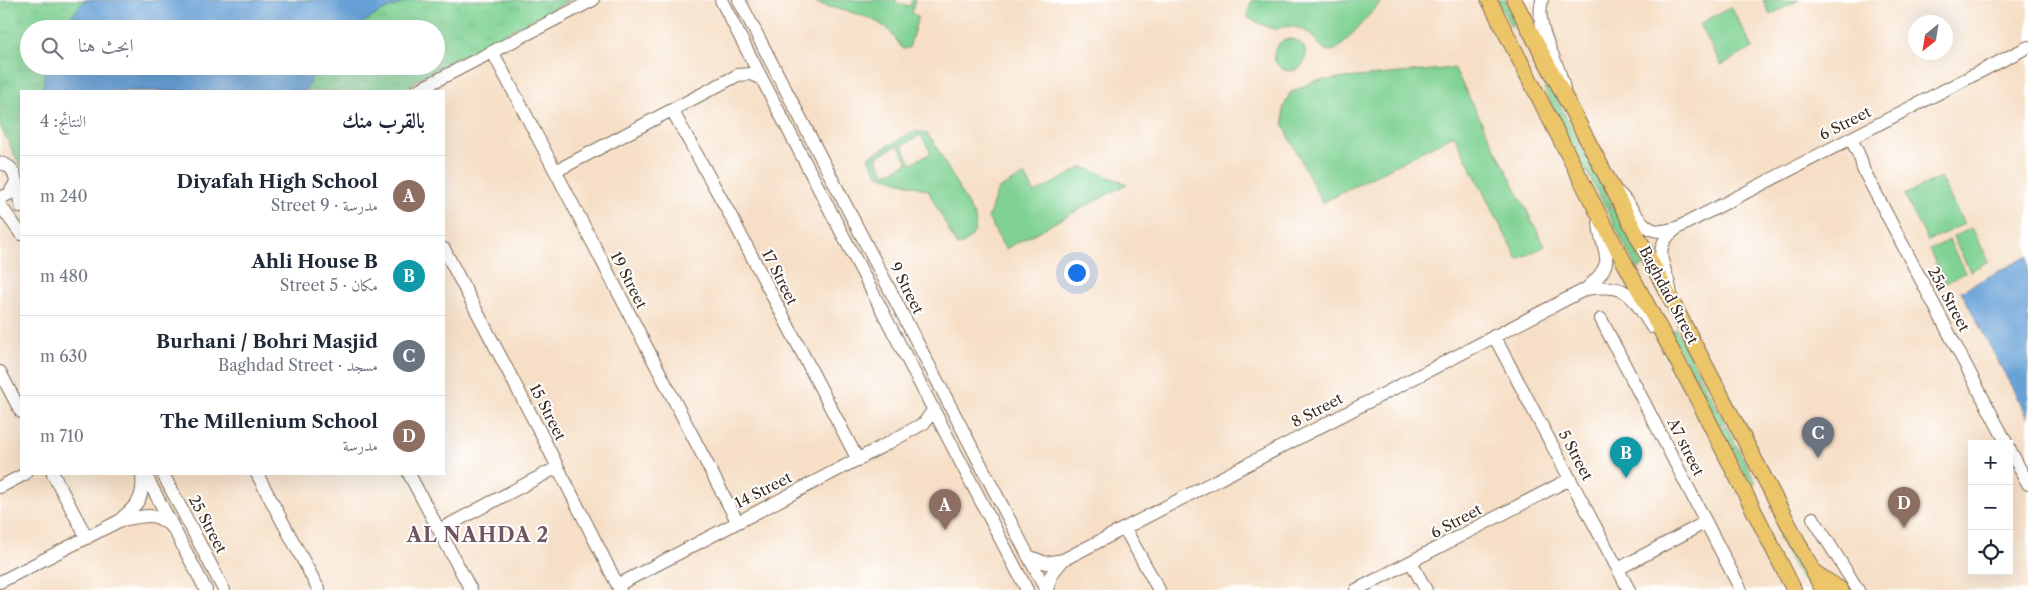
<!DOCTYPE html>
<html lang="ar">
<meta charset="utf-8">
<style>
:root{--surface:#fff;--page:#f6f6f7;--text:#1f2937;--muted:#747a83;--line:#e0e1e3;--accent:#1a73e8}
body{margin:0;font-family:"Libre Caslon Text",Amiri,serif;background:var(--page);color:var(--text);direction:rtl}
.controls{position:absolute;right:15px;bottom:15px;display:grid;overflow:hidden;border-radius:0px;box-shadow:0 5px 20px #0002}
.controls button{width:45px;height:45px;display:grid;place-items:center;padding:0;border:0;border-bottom:1px solid var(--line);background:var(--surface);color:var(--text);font:25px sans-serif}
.compass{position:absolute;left:1908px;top:15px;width:45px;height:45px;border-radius:50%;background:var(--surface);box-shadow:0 5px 20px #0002;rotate:210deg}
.you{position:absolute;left:1076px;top:272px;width:18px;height:18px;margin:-12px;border:4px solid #fff;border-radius:50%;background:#1a73e8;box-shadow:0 0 0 8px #1a73e833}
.badge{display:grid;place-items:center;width:32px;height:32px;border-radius:50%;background:var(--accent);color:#fff;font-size:16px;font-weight:700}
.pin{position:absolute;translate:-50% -41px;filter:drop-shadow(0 1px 2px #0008)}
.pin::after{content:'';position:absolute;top:26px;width:18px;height:15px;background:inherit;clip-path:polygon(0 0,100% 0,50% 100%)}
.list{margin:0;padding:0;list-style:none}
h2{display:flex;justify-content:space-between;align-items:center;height:65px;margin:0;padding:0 20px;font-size:21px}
h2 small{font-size:16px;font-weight:400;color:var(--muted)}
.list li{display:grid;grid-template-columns:32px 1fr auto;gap:15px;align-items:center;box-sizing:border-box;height:80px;padding:0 20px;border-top:1px solid var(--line)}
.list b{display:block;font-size:19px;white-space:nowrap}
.list p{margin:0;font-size:16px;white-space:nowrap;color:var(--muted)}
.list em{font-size:16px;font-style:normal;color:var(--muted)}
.icon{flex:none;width:28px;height:28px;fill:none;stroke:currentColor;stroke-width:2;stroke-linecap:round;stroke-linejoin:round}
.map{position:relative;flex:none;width:2028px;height:590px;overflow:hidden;direction:ltr}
.search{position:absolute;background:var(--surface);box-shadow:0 5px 20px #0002;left:20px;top:20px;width:425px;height:55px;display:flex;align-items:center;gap:12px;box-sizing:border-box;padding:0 18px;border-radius:28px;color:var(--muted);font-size:19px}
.panel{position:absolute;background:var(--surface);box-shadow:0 5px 20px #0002;left:20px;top:90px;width:425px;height:385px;border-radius:0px;direction:rtl}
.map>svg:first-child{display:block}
.green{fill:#7fd293;stroke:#5d7e58;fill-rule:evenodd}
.park{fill:url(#park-tufts);stroke:#5d7e58;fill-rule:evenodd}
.water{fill:#67a1d7;stroke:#51667a}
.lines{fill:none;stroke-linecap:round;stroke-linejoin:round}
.minor-casing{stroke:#7c6959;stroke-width:14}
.major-casing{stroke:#7c6959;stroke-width:17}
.minor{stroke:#fff;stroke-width:12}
.major{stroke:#ecc569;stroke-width:15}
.labels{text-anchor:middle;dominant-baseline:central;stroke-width:4;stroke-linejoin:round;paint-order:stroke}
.street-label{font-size:15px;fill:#3b2a1e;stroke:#fff}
.district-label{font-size:20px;font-weight:bold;letter-spacing:1px;fill:#70545f;stroke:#fff}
</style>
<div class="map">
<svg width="2028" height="590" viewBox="0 0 2028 590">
<defs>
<pattern id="park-tufts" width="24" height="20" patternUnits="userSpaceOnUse" patternTransform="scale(1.25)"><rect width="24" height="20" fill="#7fd293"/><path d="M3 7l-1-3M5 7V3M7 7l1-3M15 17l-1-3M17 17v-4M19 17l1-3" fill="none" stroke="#6fb47e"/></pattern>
</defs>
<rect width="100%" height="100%" fill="#fff"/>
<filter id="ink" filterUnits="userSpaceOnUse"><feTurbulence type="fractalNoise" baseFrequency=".02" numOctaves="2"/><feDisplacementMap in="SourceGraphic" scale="10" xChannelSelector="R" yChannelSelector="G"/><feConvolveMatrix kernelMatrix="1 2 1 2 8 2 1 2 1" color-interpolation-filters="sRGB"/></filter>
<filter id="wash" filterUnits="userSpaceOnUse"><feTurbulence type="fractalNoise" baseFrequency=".0096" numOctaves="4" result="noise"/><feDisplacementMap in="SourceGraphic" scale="20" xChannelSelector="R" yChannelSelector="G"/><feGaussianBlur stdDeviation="1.12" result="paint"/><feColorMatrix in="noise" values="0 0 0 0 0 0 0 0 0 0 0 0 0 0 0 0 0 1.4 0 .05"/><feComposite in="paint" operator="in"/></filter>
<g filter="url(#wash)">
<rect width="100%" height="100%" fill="#f6dfc6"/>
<path class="green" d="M810,0H896V3L910,6L912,0H915L912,13L918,17L909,48L903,49C897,41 892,33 885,27C864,11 833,11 810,0Z
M1252,0H1383L1342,45C1323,62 1319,38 1305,31C1298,27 1290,25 1283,27C1280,27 1278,29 1275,29C1269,29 1253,19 1246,17Z
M1497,0H1505L1517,23L1511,26Z
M1763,0H1799L1770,15Z
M1731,7L1753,48L1721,65L1700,24Z
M1274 55a16 16 0 1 1 32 0a16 16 0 1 1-32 0Z
M1454,68L1545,246L1518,260L1454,135L1322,203L1284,126L1283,109L1290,93L1314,81Z
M1550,86L1580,144L1574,147L1544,89Z
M915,131L927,134L932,139L975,218C978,232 970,242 957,246L928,190L878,175L868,157ZM921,135L931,153L911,163L902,145ZM898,145L908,163L885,174L876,157Z
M1581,146L1612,205L1606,208L1575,149Z
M1083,167L1127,184L1005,249L988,218L998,189L1025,175L1035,193Z
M1940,177L1964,224L1928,241L1904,195Z
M1613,207L1643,266L1637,269L1607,210Z
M1972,228L1989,261L1970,271L1953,237Z
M1949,240L1965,273L1946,283L1929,250Z
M1676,329L1700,375L1694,378L1670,332Z
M1701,377L1725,423L1719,426L1695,380Z
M1726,426L1756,483L1751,486L1720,428Z
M1782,535L1805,577L1801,580L1778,537Z"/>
<path class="park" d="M3,0H570L418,79L403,91H21V167L0,126V2ZM29,29H436V66H29Z"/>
<path class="water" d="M85,0H411L382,11L353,29H61Z
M45,66H318L305,91H43Z
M2028,256V418L1961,291Z"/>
</g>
<g filter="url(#ink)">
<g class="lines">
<g class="minor-casing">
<path id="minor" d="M721,0L1027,590
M739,0L1046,590
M1542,0C1534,30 1559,59 1564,89
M493,53C576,208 655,365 737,521
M416,91L593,0
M672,110L734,222L858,460
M1851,138L1861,160L1863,169L2007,444
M0,163C10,165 15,171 16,182L9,194L0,198
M556,171L738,75L751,74L762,79
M16,182L21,207
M1615,190C1631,200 1639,232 1661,231C1666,231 1672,229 1677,228L2028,47
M0,205L21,234
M444,249L539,430L620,590
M1586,289C1629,283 1630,294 1652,327
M1671,296C1671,278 1654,257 1665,240C1668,235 1673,232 1677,228
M1601,319L1741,590
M1494,336L1629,590
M0,372L21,412
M2009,448L2028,484
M53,474L87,538
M145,474L206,590
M163,474L224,590
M257,474L319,590
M409,474L471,590
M0,487L25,474
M122,518C139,503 144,498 142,474
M1813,518L1858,590
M1125,529L1159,590
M439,530L558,467
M1028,556L1046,563L1063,560L1586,289C1623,257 1598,253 1599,218
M1411,562L1426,590
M1618,569L1706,522
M0,582L121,520C146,517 152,509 174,529
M618,585L883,446L924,423L934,409
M1048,590L1051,575L1063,560
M1356,590L1570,479"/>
</g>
<g class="major-casing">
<path id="major" d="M1489,0L1599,215L1697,398L1794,590
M1514,0L1823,590
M1817,574L1841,590"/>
</g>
<use href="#minor" class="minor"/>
<use href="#major" class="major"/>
</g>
</g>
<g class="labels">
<g class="street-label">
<text transform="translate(1845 123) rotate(-27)">6 Street</text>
<text transform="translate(780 277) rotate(63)">17 Street</text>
<text transform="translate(629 280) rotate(63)">19 Street</text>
<text transform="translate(907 288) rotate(63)">9 Street</text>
<text transform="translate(1669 295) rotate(62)">Baghdad Street</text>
<text transform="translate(1949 299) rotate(62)">25a Street</text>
<text transform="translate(1317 410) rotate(-28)">8 Street</text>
<text transform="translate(548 412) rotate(63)">15 Street</text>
<text transform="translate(1686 447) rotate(63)">A7 street</text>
<text transform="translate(1576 455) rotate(62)">5 Street</text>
<text transform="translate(763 490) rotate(-27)">14 Street</text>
<text transform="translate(1456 521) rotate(-28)">6 Street</text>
<text transform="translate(208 524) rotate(62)">25 Street</text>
</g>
<g class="district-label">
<text x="478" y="535">AL NAHDA 2</text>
</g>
</g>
</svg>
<div class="controls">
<button>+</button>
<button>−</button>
<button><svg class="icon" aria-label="locate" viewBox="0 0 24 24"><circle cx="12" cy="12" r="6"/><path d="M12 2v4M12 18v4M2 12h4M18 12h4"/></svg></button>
</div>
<svg class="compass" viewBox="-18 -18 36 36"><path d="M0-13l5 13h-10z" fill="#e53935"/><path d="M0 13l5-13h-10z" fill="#747a83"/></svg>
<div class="you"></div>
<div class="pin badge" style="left:945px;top:530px;background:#8d6e63">A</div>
<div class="pin badge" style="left:1626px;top:478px;background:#0f9aa8">B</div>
<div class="pin badge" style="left:1818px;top:458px;background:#6b7280">C</div>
<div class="pin badge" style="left:1904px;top:528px;background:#8d6e63">D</div>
<div class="search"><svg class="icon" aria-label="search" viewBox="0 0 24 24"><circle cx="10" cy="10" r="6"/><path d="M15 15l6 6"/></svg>ابحث هنا</div>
<section class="panel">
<h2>بالقرب منك<small>النتائج: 4</small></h2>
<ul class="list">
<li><span class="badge" style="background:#8d6e63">A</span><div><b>Diyafah High School</b><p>مدرسة · 9 Street</p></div><em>240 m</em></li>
<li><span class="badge" style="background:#0f9aa8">B</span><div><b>Ahli House B</b><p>مكان · 5 Street</p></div><em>480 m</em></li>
<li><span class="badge" style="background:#6b7280">C</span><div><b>Burhani / Bohri Masjid</b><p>مسجد · Baghdad Street</p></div><em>630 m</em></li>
<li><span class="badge" style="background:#8d6e63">D</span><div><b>The Millenium School</b><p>مدرسة</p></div><em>710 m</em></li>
</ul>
</section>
</div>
